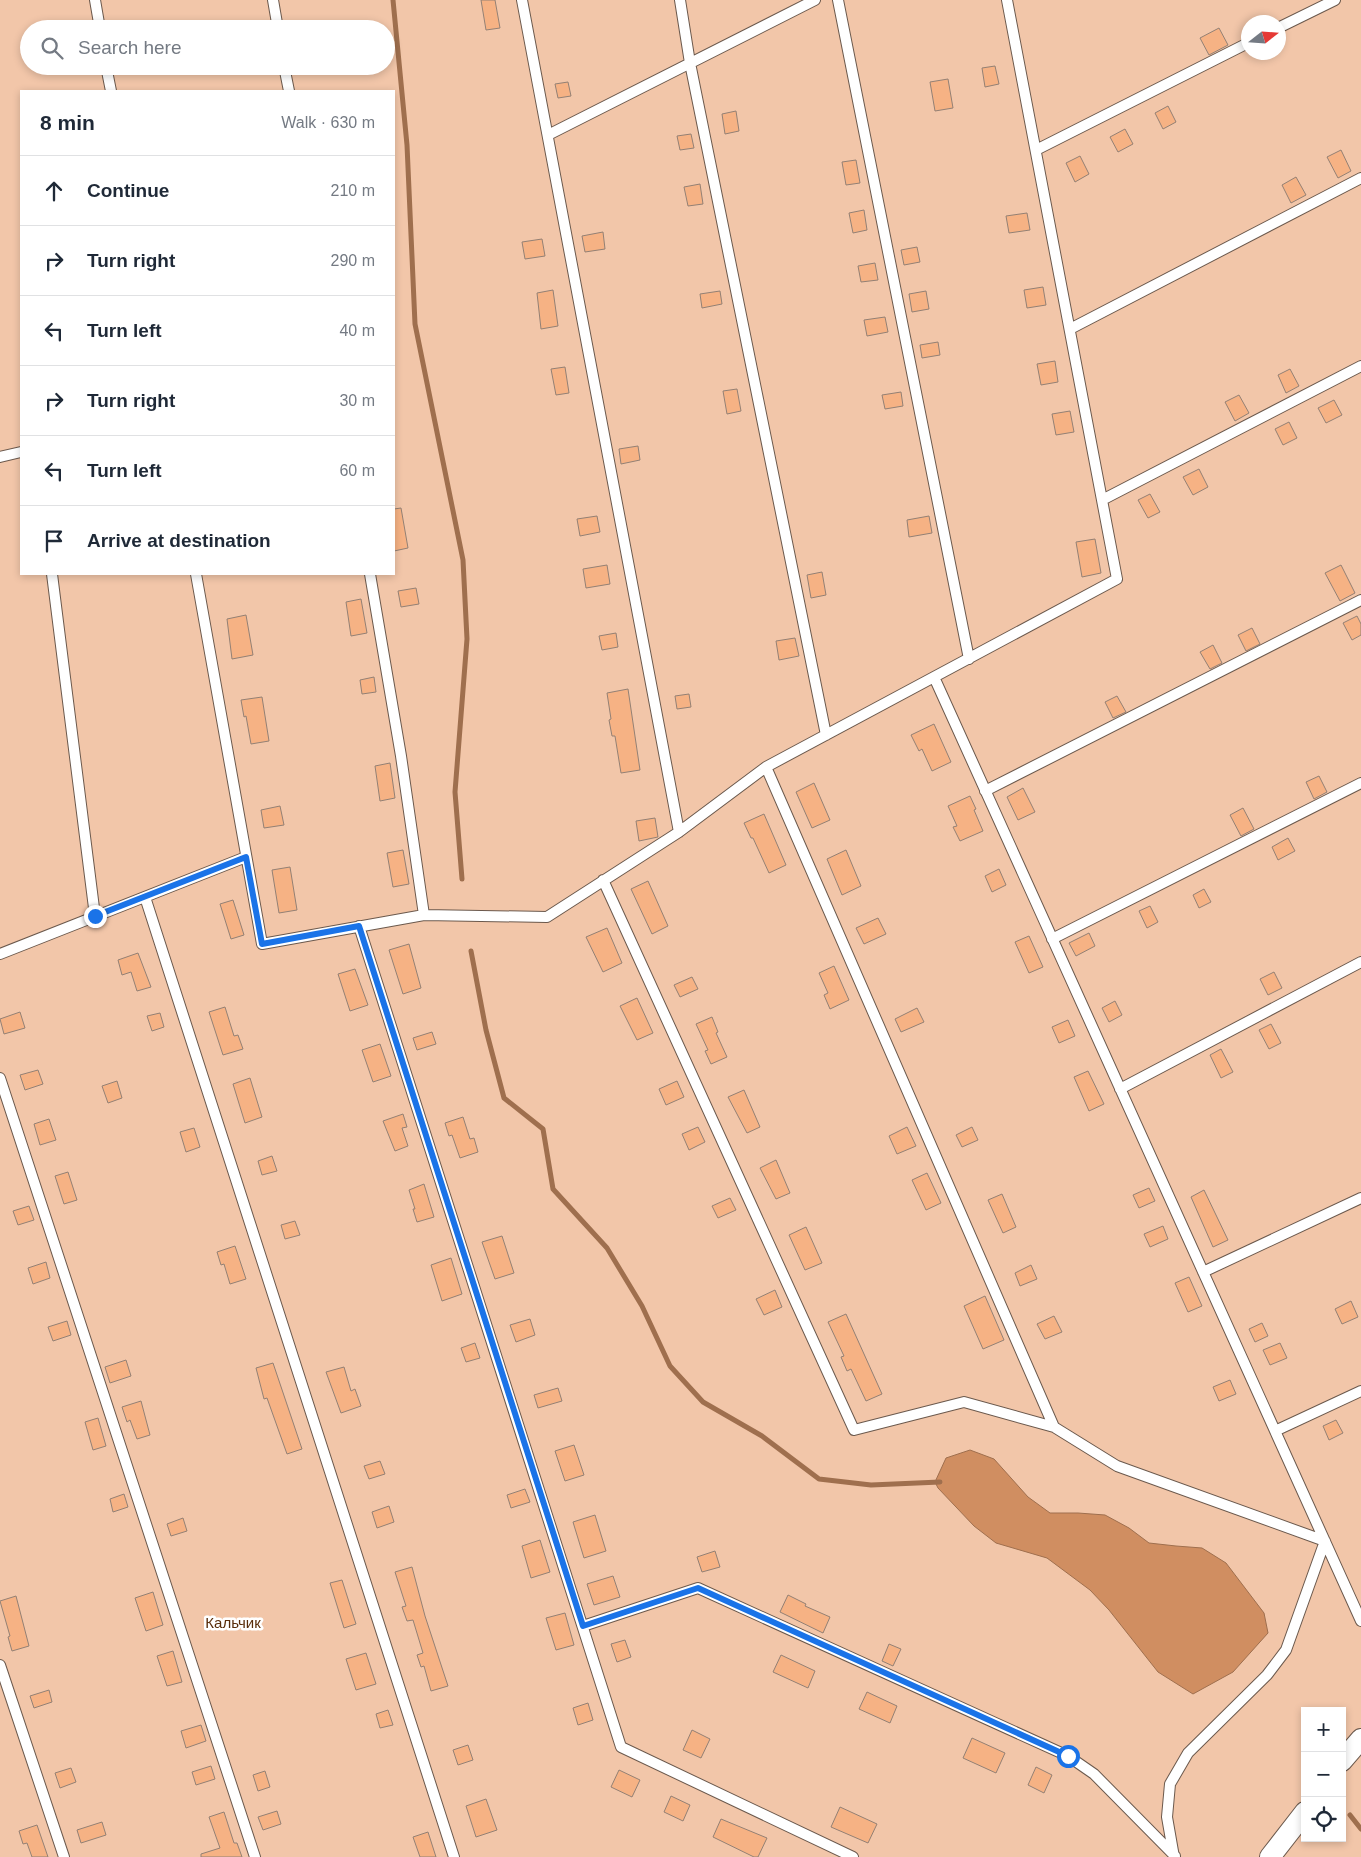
<!DOCTYPE html>
<meta charset="utf-8">
<style>
:root{--surface:#fff;--page:#f6f6f7;--text:#1f2937;--muted:#747a83;--line:#e0e1e3}
body{margin:0;font-family:Helvetica,sans-serif;background:var(--page);color:var(--text)}
.controls{position:absolute;right:15px;bottom:15px;display:grid;overflow:hidden;border-radius:0px;box-shadow:0 2px 8px #0003}
.controls button{width:45px;height:45px;display:grid;place-items:center;padding:0;border:0;border-bottom:1px solid var(--line);background:var(--surface);color:var(--text);font:25px sans-serif}
.compass{position:absolute;left:1241px;top:15px;width:45px;height:45px;border-radius:50%;background:var(--surface);box-shadow:0 2px 8px #0003;rotate:73deg}
.stop{position:absolute;width:15px;height:15px;margin:-11px;border:4px solid #1a73e8;border-radius:50%;background:#fff}
.stop.end{background:#1a73e8;border-color:#fff;box-shadow:0 1px 5px #0008}
.list{margin:0;padding:0;list-style:none}
h2{display:flex;justify-content:space-between;align-items:center;height:65px;margin:0;padding:0 20px;font-size:21px}
h2 small{font-size:16px;font-weight:400;color:var(--muted)}
.list li{display:grid;grid-template-columns:32px 1fr auto;gap:15px;align-items:center;box-sizing:border-box;height:70px;padding:0 20px;border-top:1px solid var(--line)}
.list b{display:block;font-size:19px;white-space:nowrap}
.list em{font-size:16px;font-style:normal;color:var(--muted)}
.icon{flex:none;width:28px;height:28px;fill:none;stroke:currentColor;stroke-width:2;stroke-linecap:round;stroke-linejoin:round}
.map{position:relative;flex:none;width:1361px;height:1857px;overflow:hidden}
.search{position:absolute;background:var(--surface);box-shadow:0 2px 8px #0003;left:20px;top:20px;width:375px;height:55px;display:flex;align-items:center;gap:12px;box-sizing:border-box;padding:0 18px;border-radius:28px;color:var(--muted);font-size:19px}
.panel{position:absolute;background:var(--surface);box-shadow:0 2px 8px #0003;left:20px;top:90px;width:375px;height:485px;border-radius:0px}
.map>svg:first-child{display:block}
.green{fill:#f2c6a9;fill-rule:evenodd}
.water{fill:#d08e61;stroke:#9f6f4e}
.lines{fill:none;stroke-linecap:round;stroke-linejoin:round}
.stream{stroke:#9f6f4e;stroke-width:5}
.building{fill:#f6b284;stroke:#938074}
.lane-casing{stroke:#6b594d;stroke-width:12}
.street-casing{stroke:#6b594d;stroke-width:22}
.lane{stroke:#fff;stroke-width:10}
.street{stroke:#fff;stroke-width:20}
.route{stroke:#1a73e8;stroke-width:6}
.labels{text-anchor:middle;dominant-baseline:central;stroke-width:5;stroke-linejoin:round;paint-order:stroke}
.park-label{font-size:15px;fill:#592d0a;stroke:#fff}
</style>
<div class="map">
<svg width="1361" height="1857" viewBox="0 0 1361 1857">
<rect width="100%" height="100%" fill="#f6e1d3"/>
<path class="green" d="M0,0H1361V1857H0ZM1248,22H1278V52H1248ZM29,29H386V66H29ZM21,91H394V574H21ZM1305,1711H1342V1838H1305Z"/>
<path class="water" d="M970,1450L994,1459L1028,1497L1050,1513H1078L1105,1515L1129,1528L1149,1543L1176,1546L1202,1548L1226,1563L1264,1613L1268,1633L1233,1672L1193,1694L1158,1672L1109,1610L1090,1590L1047,1558L996,1543L974,1526L938,1488L935,1482L946,1458Z"/>
<g class="lines">
<path class="stream" d="M393,0L407,145L415,324L463,560L467,639L455,792L462,879
M471,951L486,1030L504,1098L543,1129L553,1189L607,1248L642,1306L670,1366L703,1402L762,1436L819,1479L871,1485L940,1482
M1350,1815L1361,1829"/>
</g>
<path class="building" d="M481,0H495L500,28L486,30Z
M1219,28L1228,45L1209,55L1200,38Z
M995,66L999,84L985,87L982,68Z
M948,79L953,108L935,111L930,82Z
M568,82L571,96L558,98L555,84Z
M1168,106L1176,122L1163,129L1155,113Z
M736,111L739,131L725,134L722,114Z
M1125,129L1133,144L1118,152L1110,137Z
M691,134L694,148L680,150L677,136Z
M1341,150L1351,171L1338,178L1327,157Z
M1080,156L1089,174L1075,182L1066,163Z
M856,160L860,183L846,185L842,162Z
M1296,177L1306,195L1291,203L1282,185Z
M700,184L703,204L688,206L684,187Z
M864,210L867,230L853,233L849,213Z
M1027,213L1030,230L1009,233L1006,216Z
M603,232L605,249L585,252L582,236Z
M542,239L545,256L525,259L522,242Z
M917,247L920,262L904,265L901,250Z
M875,263L878,280L861,282L858,266Z
M1043,287L1046,305L1027,308L1024,290Z
M553,290L558,326L541,329L537,293Z
M720,291L722,304L702,308L700,294Z
M926,291L929,309L912,312L909,294Z
M885,317L888,332L867,336L864,320Z
M938,342L940,355L922,358L920,345Z
M1055,361L1058,382L1041,385L1037,364Z
M565,367L569,393L556,395L551,369Z
M1290,369L1299,386L1286,393L1278,375Z
M737,389L741,411L727,414L723,391Z
M901,392L903,406L885,409L882,395Z
M1239,395L1249,413L1235,421L1225,402Z
M1334,400L1342,415L1326,423L1318,408Z
M1070,411L1074,432L1056,435L1052,414Z
M1289,422L1297,438L1283,445L1275,429Z
M638,446L640,460L621,464L619,449Z
M1199,469L1208,487L1193,495L1183,477Z
M1150,494L1160,512L1148,518L1138,500Z
M401,508L408,548L394,551V509Z
M597,516L600,532L580,536L577,519Z
M929,516L932,533L909,537L907,520Z
M1095,539L1101,573L1082,577L1076,542Z
M607,565L610,584L586,588L583,569Z
M1341,565L1355,593L1340,601L1325,573Z
M822,572L826,595L811,598L807,575Z
M416,588L419,604L401,607L398,591Z
M361,599L367,633L351,636L346,602Z
M246,615L253,655L232,659L227,619Z
M1357,616L1361,624V635L1352,640L1343,623Z
M1252,628L1260,644L1246,651L1238,635Z
M616,633L618,647L602,650L599,636Z
M795,638L799,656L779,660L776,641Z
M1213,645L1222,663L1210,669L1200,652Z
M374,677L376,692L362,694L360,680Z
M628,689L640,770L621,773L615,736H612L609,720L611,719L607,693Z
M689,694L691,707L677,709L675,696Z
M1117,696L1126,712L1113,718L1105,702Z
M262,697L269,741L251,744L246,716L244,717L241,700Z
M934,724L951,762L932,771L922,749L919,751L911,735Z
M390,763L395,798L380,801L375,766Z
M1319,776L1327,792L1314,799L1306,782Z
M814,783L830,820L812,828L796,792Z
M1023,788L1035,812L1018,820L1007,797Z
M970,796L976,809L974,810L983,831L960,841L953,827L957,826L948,806Z
M280,806L284,825L264,828L261,810Z
M1243,808L1254,829L1241,836L1230,815Z
M764,814L786,865L769,873L753,838H751L744,823Z
M655,818L658,837L639,841L636,821Z
M1288,838L1295,851L1278,860L1272,847Z
M403,850L409,884L393,887L387,853Z
M846,850L861,886L842,895L827,859Z
M290,867L297,910L279,913L272,870Z
M999,869L1006,885L992,892L985,876Z
M648,881L668,926L652,934L631,889Z
M1204,889L1211,902L1199,908L1193,895Z
M233,900L244,935L231,939L220,904Z
M1150,906L1158,922L1147,928L1139,911Z
M878,918L886,934L864,944L856,928Z
M607,928L622,963L603,972L586,937Z
M1089,933L1095,946L1076,956L1069,943Z
M1029,936L1043,967L1029,973L1015,942Z
M409,944L421,988L403,994L389,950Z
M138,953L151,987L137,991L131,972L122,975L118,960Z
M834,966L849,1000L830,1009L824,995L828,993L819,973Z
M355,969L368,1005L350,1011L338,974Z
M1274,972L1282,988L1268,995L1260,979Z
M692,977L698,989L680,997L674,985Z
M637,998L653,1033L637,1040L620,1006Z
M1115,1001L1122,1015L1109,1022L1102,1008Z
M225,1007L234,1036L238,1035L243,1049L223,1055L209,1012Z
M917,1008L924,1022L901,1032L895,1019Z
M20,1012L25,1028L4,1034L0,1019Z
M160,1013L164,1027L152,1031L147,1016Z
M712,1017L718,1032L716,1033L727,1057L711,1064L705,1051L708,1050L696,1024Z
M1068,1020L1075,1036L1059,1043L1052,1027Z
M1271,1024L1281,1043L1269,1049L1259,1030Z
M432,1032L436,1044L417,1050L413,1038Z
M380,1044L391,1076L373,1082L362,1050Z
M1221,1049L1233,1072L1221,1078L1210,1055Z
M38,1070L43,1084L25,1090L20,1075Z
M1088,1071L1104,1104L1089,1111L1074,1077Z
M250,1078L262,1117L245,1123L233,1084Z
M117,1081L122,1098L108,1103L102,1086Z
M677,1081L684,1097L666,1105L659,1089Z
M744,1090L760,1127L747,1133L728,1097Z
M403,1114L407,1127L402,1128L408,1146L395,1151L383,1121Z
M463,1117L470,1139L474,1138L478,1152L460,1158L452,1135L449,1136L445,1123Z
M49,1119L56,1140L40,1145L34,1124Z
M698,1127L705,1142L689,1150L682,1134Z
M907,1127L916,1146L897,1154L889,1136Z
M972,1127L978,1140L962,1147L956,1135Z
M194,1128L200,1147L186,1152L180,1132Z
M272,1156L277,1171L262,1175L258,1161Z
M776,1160L790,1193L776,1199L760,1168Z
M68,1172L77,1200L64,1204L55,1176Z
M927,1173L941,1203L926,1210L912,1180Z
M424,1184L434,1217L417,1222L413,1209H415L409,1190Z
M1149,1188L1155,1201L1139,1208L1133,1195Z
M1204,1190L1228,1240L1213,1247L1191,1197Z
M1002,1194L1016,1227L1003,1233L988,1200Z
M730,1198L736,1210L718,1218L712,1206Z
M29,1206L34,1220L18,1225L13,1211Z
M295,1221L300,1235L285,1239L281,1225Z
M1163,1226L1168,1239L1150,1247L1144,1234Z
M806,1227L822,1263L805,1270L789,1235Z
M502,1236L514,1273L495,1279L482,1242Z
M235,1246L246,1279L230,1284L224,1264L221,1265L217,1252Z
M451,1258L462,1294L442,1301L431,1265Z
M46,1262L50,1278L33,1284L28,1268Z
M1031,1265L1037,1279L1020,1286L1015,1273Z
M1189,1277L1202,1306L1188,1312L1175,1283Z
M775,1290L782,1307L764,1315L756,1299Z
M985,1296L1004,1340L983,1349L964,1306Z
M1351,1301L1358,1317L1342,1324L1335,1309Z
M846,1314L882,1394L866,1401L851,1369L847,1371L841,1357L844,1356L828,1322Z
M1054,1316L1062,1332L1045,1339L1037,1324Z
M530,1319L535,1335L516,1342L510,1325Z
M67,1321L71,1335L53,1341L48,1327Z
M1262,1323L1268,1336L1255,1342L1249,1329Z
M475,1343L480,1358L466,1362L461,1348Z
M1280,1343L1287,1358L1270,1365L1263,1350Z
M126,1360L131,1376L110,1383L105,1367Z
M273,1363L302,1449L287,1454L267,1398L264,1399L256,1368Z
M344,1367L351,1391L355,1389L361,1406L341,1413L326,1372Z
M1230,1380L1236,1394L1219,1401L1213,1387Z
M558,1388L562,1401L538,1408L534,1395Z
M141,1401L150,1435L137,1439L130,1420L127,1422L122,1407Z
M98,1418L106,1446L93,1450L85,1422Z
M1336,1420L1343,1433L1329,1440L1323,1426Z
M574,1445L584,1475L565,1481L555,1451Z
M380,1461L385,1474L369,1479L364,1466Z
M525,1489L530,1502L511,1508L507,1495Z
M124,1494L128,1507L113,1512L110,1499Z
M389,1506L394,1522L377,1528L372,1512Z
M595,1515L606,1551L584,1558L573,1522Z
M183,1518L187,1531L171,1536L167,1524Z
M540,1540L550,1572L531,1578L522,1546Z
M715,1551L720,1567L702,1572L697,1557Z
M412,1567L425,1616L448,1686L431,1691L424,1666L421,1667L417,1655L423,1653L413,1620L407,1621L402,1607L406,1606L395,1572Z
M613,1576L620,1597L594,1605L587,1584Z
M342,1580L356,1624L344,1628L330,1583Z
M153,1592L163,1625L146,1631L135,1598Z
M788,1595L806,1604L805,1606L830,1617L823,1633L780,1612Z
M16,1596L29,1646L12,1651L8,1637L10,1636L0,1601Z
M565,1613L574,1645L556,1650L546,1618Z
M625,1640L631,1657L617,1662L611,1644Z
M889,1644L901,1649L893,1666L882,1661Z
M173,1651L182,1682L167,1686L157,1656Z
M366,1653L376,1684L356,1690L346,1659Z
M781,1655L815,1671L808,1688L773,1672Z
M49,1690L52,1702L34,1708L30,1696Z
M867,1692L897,1706L890,1723L859,1709Z
M588,1703L593,1720L578,1725L573,1708Z
M388,1710L393,1725L380,1728L376,1714Z
M201,1725L206,1741L186,1748L181,1731Z
M692,1730L710,1739L701,1758L683,1750Z
M972,1738L1005,1753L996,1773L963,1758Z
M468,1745L473,1760L458,1765L453,1750Z
M211,1766L215,1779L196,1785L192,1772Z
M1036,1767L1052,1775L1044,1793L1028,1785Z
M71,1768L76,1782L60,1788L55,1773Z
M619,1770L640,1780L632,1797L611,1787Z
M265,1771L270,1787L258,1791L253,1775Z
M671,1796L690,1805L683,1821L664,1812Z
M486,1799L497,1830L476,1837L466,1806Z
M840,1807L877,1824L868,1843L831,1827Z
M277,1811L281,1824L263,1830L258,1817Z
M224,1812L234,1843H237L242,1857H201V1854L220,1848L209,1817Z
M721,1819L767,1838L758,1857H754L713,1837Z
M102,1822L106,1835L81,1843L77,1830Z
M37,1825L48,1857H32L27,1843L23,1844L19,1831Z
M428,1832L436,1857H420L413,1837Z"/>
<g class="lines">
<g class="lane-casing">
<path id="lane" d="M95,0L100,29
M273,0L278,29
M522,0L679,832
M680,0L690,63L826,735
M838,0L969,659
M1278,28L1335,0
M106,66L111,91
M284,66L289,91
M548,135L815,0
M1036,150L1248,43
M1070,329L1361,178
M0,457L21,452
M1102,500L1361,366
M52,574L95,916
M196,574L262,944L424,915L547,917L679,832L766,767L1117,579L1007,0
M370,574L401,756L424,915
M934,677L1361,1621
M766,767L1054,1427
M985,791L1361,600
M603,880L854,1430L964,1402L1054,1427L1117,1466L1325,1541L1286,1650L1267,1675L1188,1753L1170,1784L1167,1817L1174,1857
M145,897L454,1857
M359,926L621,1747L853,1857
M1052,939L1361,783
M0,954L246,857
M0,1078L255,1857
M1120,1089L1361,962
M1203,1272L1361,1198
M1275,1431L1361,1391
M583,1626L698,1588L1068,1756L1094,1774L1175,1856
M0,1665L64,1857"/>
</g>
<g class="street-casing">
<path id="street" d="M1342,1761L1361,1739
M1270,1857L1305,1812"/>
</g>
<use href="#lane" class="lane"/>
<use href="#street" class="street"/>
</g>
<g class="lines">
<path class="route" d="M95,916L246,857L262,944L359,926L583,1626L698,1588L1068,1756"/>
</g>
<g class="labels">
<g class="park-label">
<text x="233" y="1622">Кальчик</text>
</g>
</g>
</svg>
<div class="controls">
<button>+</button>
<button>−</button>
<button><svg class="icon" aria-label="locate" viewBox="0 0 24 24"><circle cx="12" cy="12" r="6"/><path d="M12 2v4M12 18v4M2 12h4M18 12h4"/></svg></button>
</div>
<svg class="compass" viewBox="-18 -18 36 36"><path d="M0-13l5 13h-10z" fill="#e53935"/><path d="M0 13l5-13h-10z" fill="#747a83"/></svg>
<div class="stop" style="left:1068px;top:1756px"></div>
<div class="stop end" style="left:95px;top:916px"></div>
<div class="search"><svg class="icon" aria-label="search" viewBox="0 0 24 24"><circle cx="10" cy="10" r="6"/><path d="M15 15l6 6"/></svg>Search here</div>
<section class="panel">
<h2>8 min<small>Walk · 630 m</small></h2>
<ul class="list">
<li><svg class="icon" aria-label="ahead" viewBox="0 0 24 24"><path d="M12 20V5M6 11l6-6 6 6"/></svg><div><b>Continue</b></div><em>210 m</em></li>
<li><svg class="icon" aria-label="right" viewBox="0 0 24 24"><path d="M7 20v-9h11M14 6l5 5-5 5"/></svg><div><b>Turn right</b></div><em>290 m</em></li>
<li><svg class="icon" aria-label="left" viewBox="0 0 24 24"><path d="M17 20v-9H6M10 6l-5 5 5 5"/></svg><div><b>Turn left</b></div><em>40 m</em></li>
<li><svg class="icon" aria-label="right" viewBox="0 0 24 24"><path d="M7 20v-9h11M14 6l5 5-5 5"/></svg><div><b>Turn right</b></div><em>30 m</em></li>
<li><svg class="icon" aria-label="left" viewBox="0 0 24 24"><path d="M17 20v-9H6M10 6l-5 5 5 5"/></svg><div><b>Turn left</b></div><em>60 m</em></li>
<li><svg class="icon" aria-label="arrive" viewBox="0 0 24 24"><path d="M6 21V4h12l-3 4 3 4H6"/></svg><div><b>Arrive at destination</b></div></li>
</ul>
</section>
</div>
